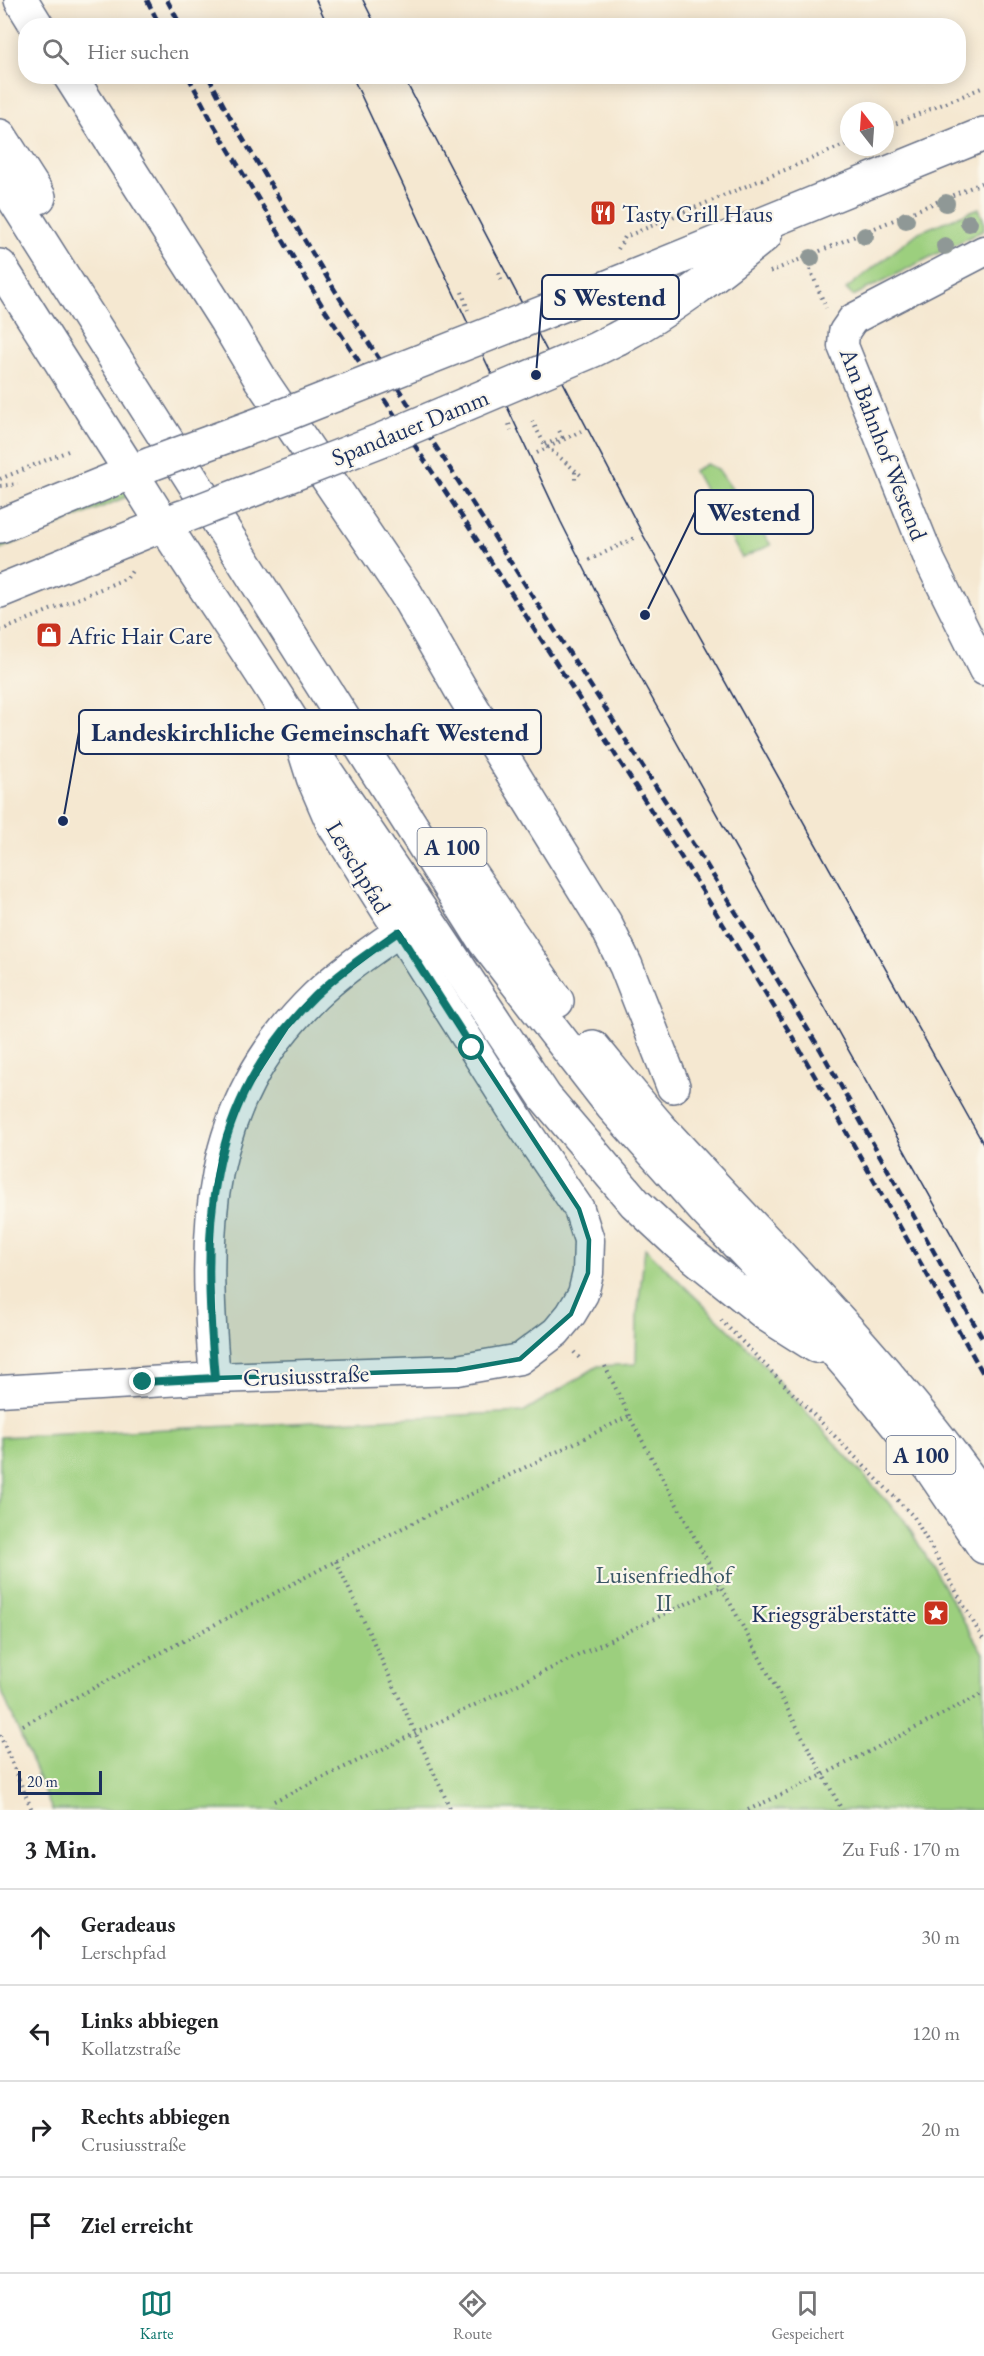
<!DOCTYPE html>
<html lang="de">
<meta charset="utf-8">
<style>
:root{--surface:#fff;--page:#f2f2f2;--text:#202124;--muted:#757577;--line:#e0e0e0;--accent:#0f766e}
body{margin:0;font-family:"EB Garamond",serif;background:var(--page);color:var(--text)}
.compass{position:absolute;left:840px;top:102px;width:54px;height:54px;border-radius:50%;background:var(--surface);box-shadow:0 3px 15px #0003;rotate:343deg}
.scale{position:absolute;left:18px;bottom:15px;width:84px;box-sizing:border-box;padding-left:6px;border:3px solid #1b2f5e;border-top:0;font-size:16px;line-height:21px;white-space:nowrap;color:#1b2f5e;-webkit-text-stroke:4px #fbf7ec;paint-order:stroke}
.stop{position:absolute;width:18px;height:18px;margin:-14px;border:4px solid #0f766e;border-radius:50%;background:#fff}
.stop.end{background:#0f766e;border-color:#fff;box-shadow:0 2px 6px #0008}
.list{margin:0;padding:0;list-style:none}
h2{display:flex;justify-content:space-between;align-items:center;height:78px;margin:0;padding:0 24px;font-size:26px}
h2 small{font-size:20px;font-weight:400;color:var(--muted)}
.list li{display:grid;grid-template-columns:39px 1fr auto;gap:18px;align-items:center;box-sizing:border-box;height:96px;padding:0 24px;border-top:2px solid var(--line)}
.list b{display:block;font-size:22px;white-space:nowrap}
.list p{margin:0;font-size:20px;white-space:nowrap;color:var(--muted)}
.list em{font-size:20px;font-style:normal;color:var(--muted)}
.icon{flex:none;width:33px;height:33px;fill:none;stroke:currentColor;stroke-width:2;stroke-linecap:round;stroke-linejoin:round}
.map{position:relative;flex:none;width:984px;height:1810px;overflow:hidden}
.search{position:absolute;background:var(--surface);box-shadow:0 3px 15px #0003;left:18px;right:18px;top:18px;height:66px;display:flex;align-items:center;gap:15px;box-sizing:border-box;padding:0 21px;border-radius:24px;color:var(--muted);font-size:22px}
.sheet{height:462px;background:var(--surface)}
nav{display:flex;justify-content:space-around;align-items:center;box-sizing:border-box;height:84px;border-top:2px solid var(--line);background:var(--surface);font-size:16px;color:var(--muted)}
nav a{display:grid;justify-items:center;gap:3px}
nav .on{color:var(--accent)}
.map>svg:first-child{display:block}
.green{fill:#9ccf7e;stroke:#5c7f6e;stroke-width:1.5}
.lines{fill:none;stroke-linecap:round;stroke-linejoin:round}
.minor-casing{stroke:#677086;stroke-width:33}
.major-casing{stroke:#677086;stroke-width:36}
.highway-casing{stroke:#677086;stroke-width:36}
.path{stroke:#677086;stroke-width:4;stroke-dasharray:1.5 4.5;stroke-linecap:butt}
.minor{stroke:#fff;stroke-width:30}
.major{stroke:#fff;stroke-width:33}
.highway{stroke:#fff;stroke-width:33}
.tram{stroke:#1b2f5e;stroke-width:1.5}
.rail{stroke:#1b2f5e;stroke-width:4.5;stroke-dasharray:9 4.5;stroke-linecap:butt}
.major-bridge-casing{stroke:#677086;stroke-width:36;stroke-linecap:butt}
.major-bridge{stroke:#fff;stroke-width:33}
.tree{fill:#8f9896}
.route{stroke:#0f766e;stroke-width:8}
.marked{fill:#0f766e;fill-opacity:0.2;stroke:#0f766e;stroke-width:4.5;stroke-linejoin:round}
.labels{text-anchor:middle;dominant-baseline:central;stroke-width:4.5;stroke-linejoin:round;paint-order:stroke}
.shield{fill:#fbf7ec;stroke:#5e6b89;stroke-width:1.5}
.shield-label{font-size:22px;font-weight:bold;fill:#1b2f5e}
.poi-label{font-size:24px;fill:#1b2f5e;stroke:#fbf7ec;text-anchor:start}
.street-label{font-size:24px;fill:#1b2f5e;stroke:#fbf7ec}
.park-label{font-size:24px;fill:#3b5766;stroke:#fbf7ec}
.leader{fill:none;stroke:#1b2f5e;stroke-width:2}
.callout-dot{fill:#1b2f5e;stroke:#fbf7ec;stroke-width:2}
.callout{fill:#fbf7ec;stroke:#1b2f5e;stroke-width:2}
.callout-label{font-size:26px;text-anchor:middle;font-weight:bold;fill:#1b2f5e}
</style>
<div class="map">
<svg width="984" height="1810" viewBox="0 0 984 1810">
<rect width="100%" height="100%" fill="#fbf7ec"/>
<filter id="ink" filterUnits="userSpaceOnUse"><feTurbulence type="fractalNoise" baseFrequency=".0167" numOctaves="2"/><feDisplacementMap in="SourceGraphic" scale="12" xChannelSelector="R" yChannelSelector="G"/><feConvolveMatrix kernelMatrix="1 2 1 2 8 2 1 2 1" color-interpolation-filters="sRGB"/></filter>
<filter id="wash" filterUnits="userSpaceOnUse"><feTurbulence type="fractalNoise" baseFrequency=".008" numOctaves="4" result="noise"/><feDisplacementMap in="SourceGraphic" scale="24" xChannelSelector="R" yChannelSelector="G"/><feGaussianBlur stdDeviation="1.35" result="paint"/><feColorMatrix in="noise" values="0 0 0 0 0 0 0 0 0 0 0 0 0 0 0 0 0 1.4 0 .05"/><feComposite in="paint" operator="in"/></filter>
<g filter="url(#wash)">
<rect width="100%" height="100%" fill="#f5e8d1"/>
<path class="green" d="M979,208L984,222V230L853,296L846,289L919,232Z
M706,464L718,469L771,545L742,558L694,471Z
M133,486L136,493L0,549V541Z
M645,1248L755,1355L905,1521L984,1655V1810H52L0,1687V1437L523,1412L598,1366L636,1364L637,1316Z"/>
</g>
<g filter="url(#ink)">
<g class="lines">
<g class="minor-casing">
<path id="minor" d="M984,251L853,319L844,332L843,346L930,561L984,670
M215,1378C202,1231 202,1106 315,996C341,971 370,952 398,932
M0,1391L215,1378L457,1370L520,1359L556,1332L571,1314L583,1294L588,1273L589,1240L579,1209L522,1125L331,823L312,779L300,741"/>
</g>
<g class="major-casing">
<path id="major" d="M593,293L984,134
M618,338C671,310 718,273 765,235
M131,472C183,558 242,640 295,726
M0,526L151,464
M0,591L182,517"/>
</g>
<g class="highway-casing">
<path id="highway" d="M21,0L37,26
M70,76L226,321L261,380L406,594L460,688L605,923L626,966L673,1086
M0,136L39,197
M0,177L485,942L612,1106L704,1209L789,1298L851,1369L923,1457L984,1547
M0,266L131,472
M295,726L434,930L545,1097L635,1203L680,1245L767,1315L816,1346
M455,851L557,1001
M593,1047C616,1075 639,1104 663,1131C773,1251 891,1365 984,1499"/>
</g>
<path class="path" d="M885,128L984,87
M618,249L625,237L849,143
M810,269L826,308
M770,272L984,182
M499,273L502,283
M462,292L468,310
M532,421L545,445L583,477
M509,424L511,430
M545,445L562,437L558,428
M537,453L581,431
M575,472V482
M0,479L68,451
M0,486L18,484
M589,560L637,537
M0,631L127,578L132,571
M721,1320L914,1517L984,1641
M574,1352L582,1361
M605,1366L629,1416
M336,1561L451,1810
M23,1725L336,1561L629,1416L842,1810
M0,1735L32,1810
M274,1801L721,1587
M748,1810L823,1775L984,1693"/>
<use href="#minor" class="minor"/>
<use href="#major" class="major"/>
<use href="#highway" class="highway"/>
<path class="tram" d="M316,0L328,26
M363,0L376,26
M352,76L561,522L629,657L984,1293
M403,76L642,533L984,1145"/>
<path class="rail" d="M147,0L160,26
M167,0L181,26
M188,76L214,125L323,307L470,529L692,874L792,1036L984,1375
M208,76L231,119L339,297L706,864L820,1049L984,1341"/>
<g class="major-bridge-casing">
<path id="major-bridge" d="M154,463L284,415L593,293
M188,515L381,440L594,350L618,338"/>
</g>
<use href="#major-bridge" class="major-bridge"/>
</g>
<g class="tree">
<circle cx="946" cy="203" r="9"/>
<circle cx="906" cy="220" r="9"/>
<circle cx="969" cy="223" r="9"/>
<circle cx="865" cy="236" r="9"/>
<circle cx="945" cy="246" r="9"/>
<circle cx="811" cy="258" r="9"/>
</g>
</g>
<g class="lines" filter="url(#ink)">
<path class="route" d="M143,1382L215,1378C202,1230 202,1107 315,996C341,971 370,952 398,932L472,1048"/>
</g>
<path class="marked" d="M398,932L579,1209L589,1240L588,1273L571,1314L520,1359L457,1370L215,1378L210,1221L226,1135L243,1095L287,1027L315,996Z"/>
<defs>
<g id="restaurant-square" transform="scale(1.35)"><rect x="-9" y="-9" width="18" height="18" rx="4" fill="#c8321e" stroke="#fbf7ec"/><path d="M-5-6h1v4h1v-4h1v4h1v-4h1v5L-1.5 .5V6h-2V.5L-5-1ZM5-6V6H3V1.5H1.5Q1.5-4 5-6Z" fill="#fff"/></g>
<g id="shop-square" transform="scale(1.35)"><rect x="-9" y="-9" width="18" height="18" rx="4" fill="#c8321e" stroke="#fbf7ec"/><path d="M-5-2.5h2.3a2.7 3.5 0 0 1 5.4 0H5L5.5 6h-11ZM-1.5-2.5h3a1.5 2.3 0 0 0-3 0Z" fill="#fff"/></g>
<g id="sight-square" transform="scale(1.35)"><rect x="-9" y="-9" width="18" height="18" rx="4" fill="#c8321e" stroke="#fbf7ec"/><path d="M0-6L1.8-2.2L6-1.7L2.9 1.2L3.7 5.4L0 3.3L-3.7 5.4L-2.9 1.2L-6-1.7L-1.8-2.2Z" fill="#fff"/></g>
</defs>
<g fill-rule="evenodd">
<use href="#restaurant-square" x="603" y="213"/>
<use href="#shop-square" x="49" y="635"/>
<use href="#sight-square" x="936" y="1613"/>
</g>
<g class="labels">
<g class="shield">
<rect x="417.5" y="828" width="69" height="38" rx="4.5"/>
<rect x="886.5" y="1436" width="69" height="38" rx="4.5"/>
</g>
<g class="shield-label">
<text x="452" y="847">A 100</text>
<text x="921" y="1455">A 100</text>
</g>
<g class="poi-label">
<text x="622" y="213">Tasty Grill Haus</text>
<text x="68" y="635">Afric Hair Care</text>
<text x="916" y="1613" text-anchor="end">Kriegsgräberstätte</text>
</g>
<g class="street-label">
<text transform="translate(410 427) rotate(-22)">Spandauer Damm</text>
<text transform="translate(884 444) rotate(69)">Am Bahnhof Westend</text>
<text transform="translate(359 867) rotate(59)">Lerschpfad</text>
<text transform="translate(306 1375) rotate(-2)">Crusiusstraße</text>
</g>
<g class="park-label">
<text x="664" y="1574">Luisenfriedhof<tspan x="664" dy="28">II</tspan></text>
</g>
</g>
<path class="leader" d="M536 375L542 297M645 615L695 512M63 821L79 732"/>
<g class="callout-dot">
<circle cx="536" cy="375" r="6"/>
<circle cx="645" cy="615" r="6"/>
<circle cx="63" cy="821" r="6"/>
</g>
<g class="callout">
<rect x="542" y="275" width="137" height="44" rx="6"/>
<rect x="695" y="490" width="118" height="44" rx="6"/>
<rect x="79" y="710" width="462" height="44" rx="6"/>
</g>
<g class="callout-label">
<text x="610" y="306">S Westend</text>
<text x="754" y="521">Westend</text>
<text x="310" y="741">Landeskirchliche Gemeinschaft Westend</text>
</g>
</svg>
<svg class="compass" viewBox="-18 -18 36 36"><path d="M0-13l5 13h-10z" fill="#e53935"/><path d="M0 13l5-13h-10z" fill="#757577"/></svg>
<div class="scale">20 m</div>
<div class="stop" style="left:472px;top:1048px"></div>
<div class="stop end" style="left:143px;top:1382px"></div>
<div class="search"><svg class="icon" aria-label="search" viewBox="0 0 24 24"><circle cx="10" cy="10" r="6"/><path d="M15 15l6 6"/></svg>Hier suchen</div>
</div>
<section class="sheet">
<h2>3 Min.<small>Zu Fuß · 170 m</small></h2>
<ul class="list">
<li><svg class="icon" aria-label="ahead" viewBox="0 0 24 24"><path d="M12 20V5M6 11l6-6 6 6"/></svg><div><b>Geradeaus</b><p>Lerschpfad</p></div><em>30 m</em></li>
<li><svg class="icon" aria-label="left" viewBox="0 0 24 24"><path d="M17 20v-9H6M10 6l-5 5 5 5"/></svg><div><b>Links abbiegen</b><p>Kollatzstraße</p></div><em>120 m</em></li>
<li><svg class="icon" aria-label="right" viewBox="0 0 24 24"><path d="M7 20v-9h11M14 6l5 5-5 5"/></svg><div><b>Rechts abbiegen</b><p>Crusiusstraße</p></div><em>20 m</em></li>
<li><svg class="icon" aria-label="arrive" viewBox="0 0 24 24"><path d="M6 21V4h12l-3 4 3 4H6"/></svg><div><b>Ziel erreicht</b></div></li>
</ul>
</section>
<nav>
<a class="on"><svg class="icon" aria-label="map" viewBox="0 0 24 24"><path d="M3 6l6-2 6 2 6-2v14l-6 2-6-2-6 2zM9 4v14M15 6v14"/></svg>Karte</a>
<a><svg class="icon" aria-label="directions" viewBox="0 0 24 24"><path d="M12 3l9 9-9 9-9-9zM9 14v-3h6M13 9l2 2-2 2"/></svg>Route</a>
<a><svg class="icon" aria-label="saved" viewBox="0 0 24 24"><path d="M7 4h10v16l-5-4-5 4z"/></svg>Gespeichert</a>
</nav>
